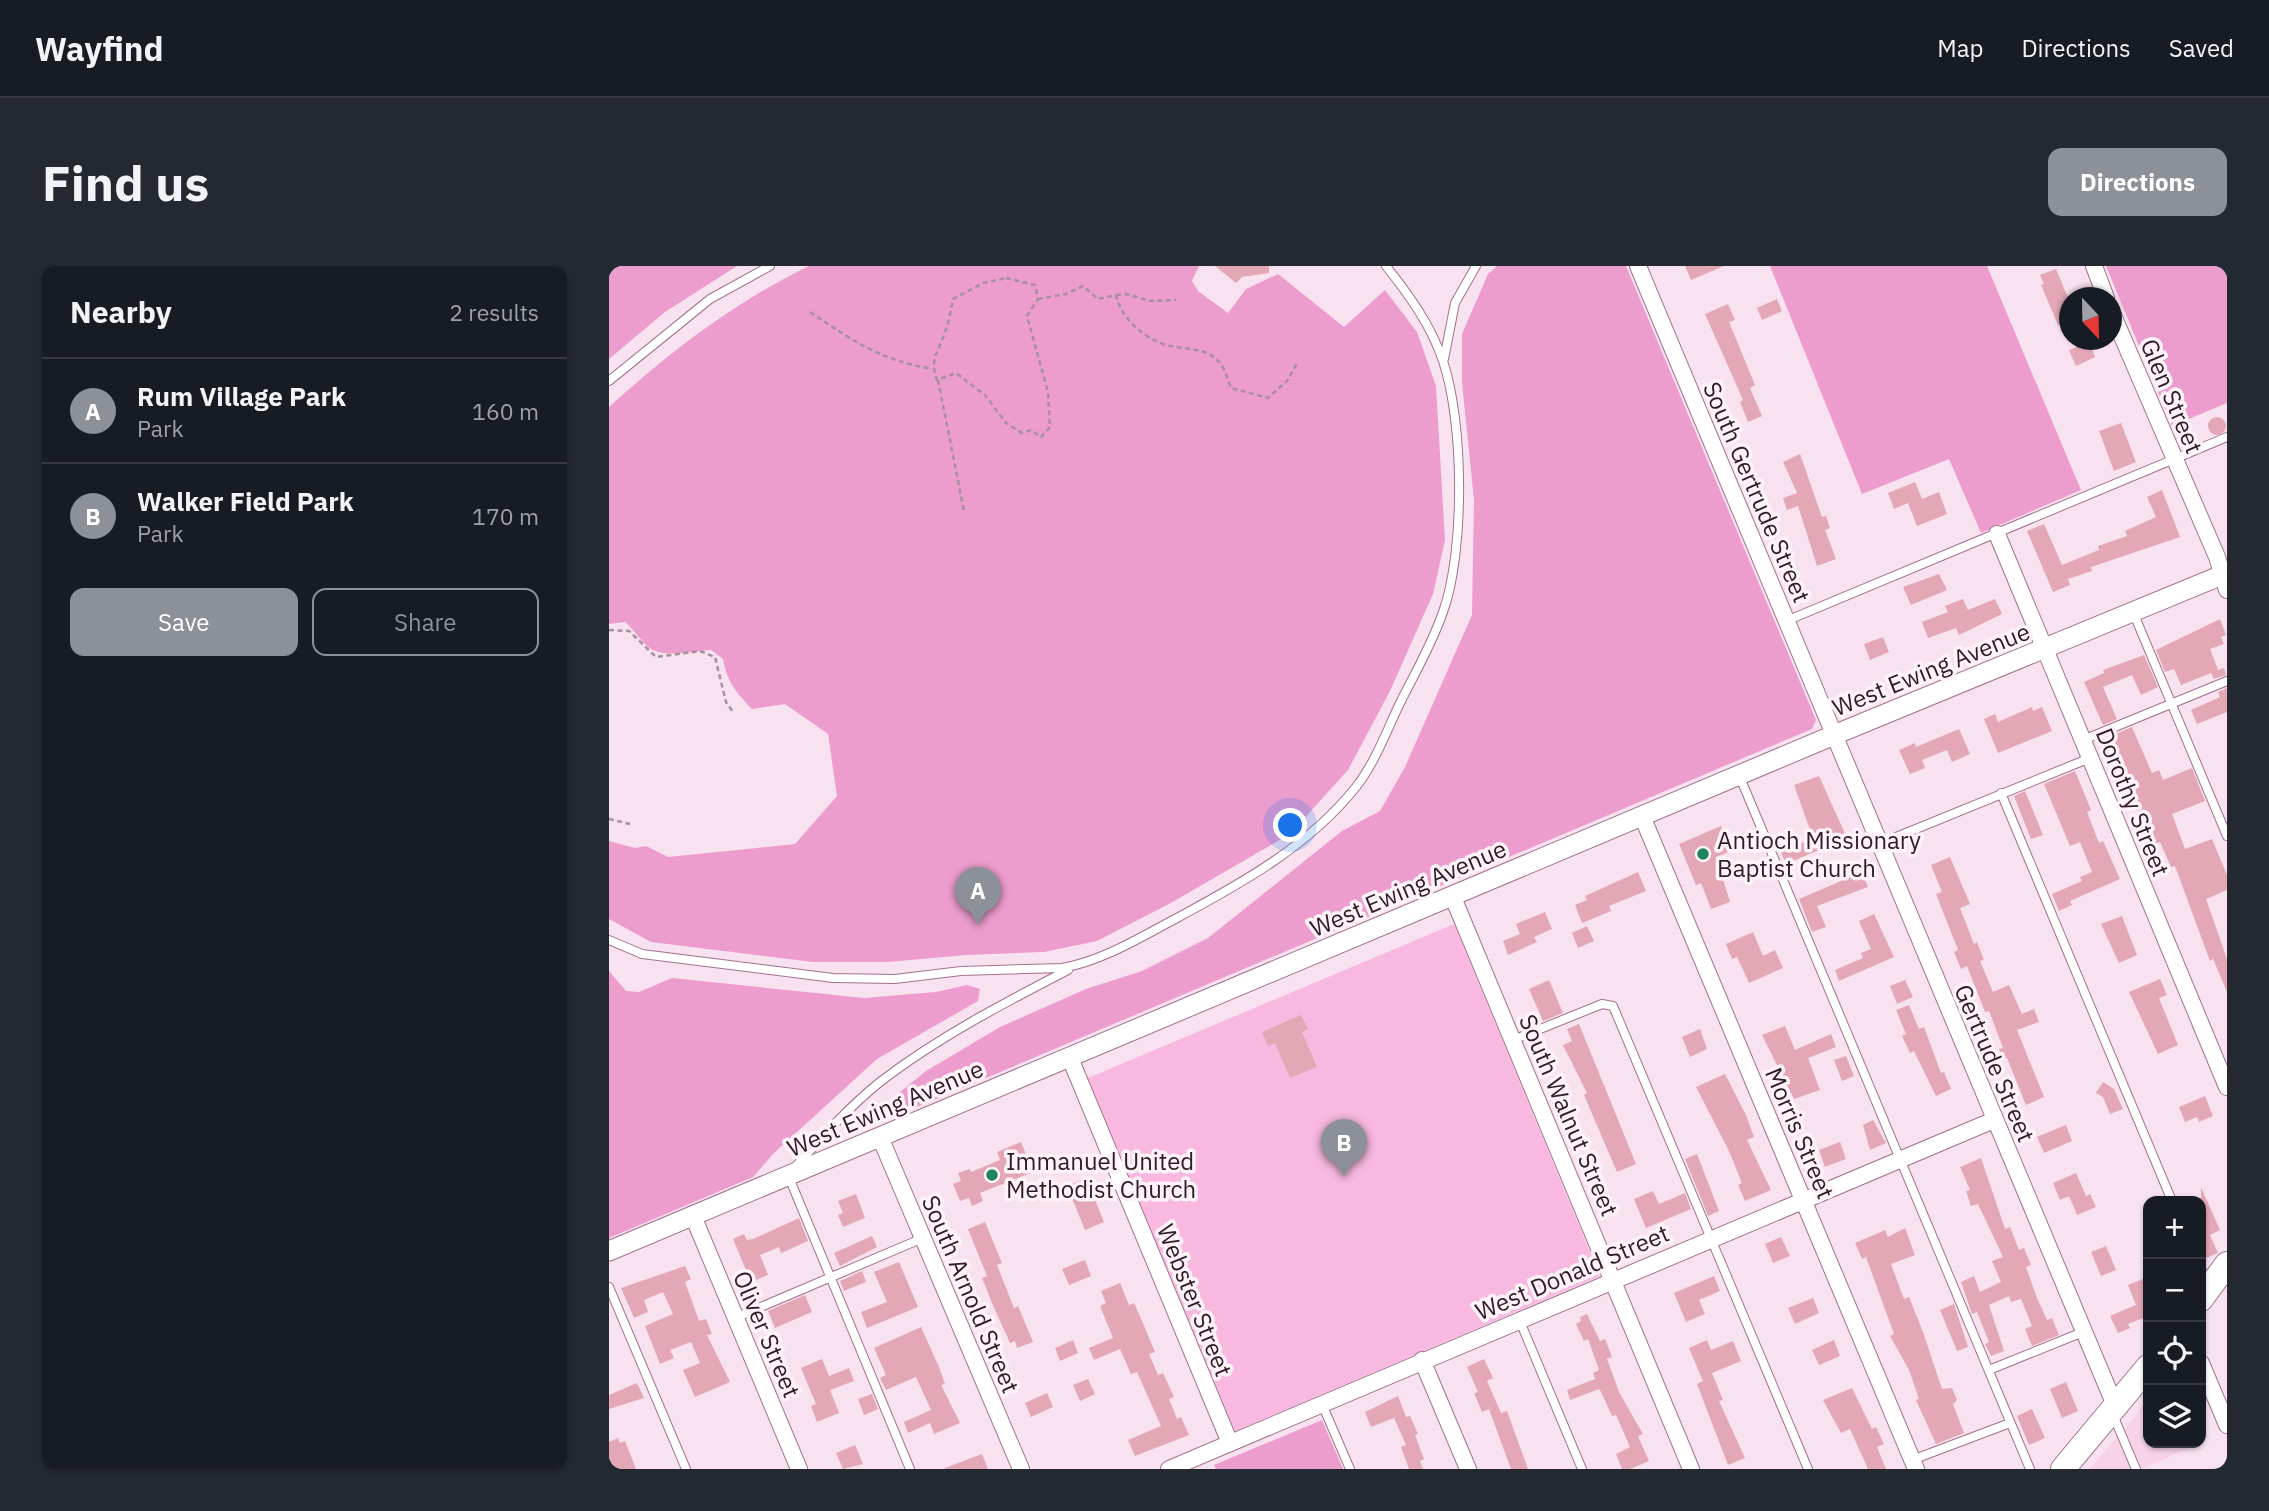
<!DOCTYPE html>
<meta charset="utf-8">
<style>
:root{--surface:#171b24;--page:#242831;--text:#f1f3f6;--muted:#9ea1a6;--line:#363941;--accent:#8c9099}
body{margin:0;font-family:"IBM Plex Sans",sans-serif;background:var(--page);color:var(--text)}
.controls{position:absolute;right:21px;bottom:21px;display:grid;overflow:hidden;border-radius:14px;box-shadow:0 2px 5px #0004}
.controls button{width:63px;height:63px;display:grid;place-items:center;padding:0;border:0;border-bottom:2px solid var(--line);background:var(--surface);color:var(--text);font:35px sans-serif}
.compass{position:absolute;left:1450px;top:21px;width:63px;height:63px;border-radius:50%;background:var(--surface);box-shadow:0 2px 5px #0004;rotate:158deg}
.you{position:absolute;left:682px;top:560px;width:24px;height:24px;margin:-18px;border:5px solid #fff;border-radius:50%;background:#1a73e8;box-shadow:0 0 0 10px #1a73e833}
.badge{display:grid;place-items:center;width:46px;height:46px;border-radius:50%;background:var(--accent);color:#fff;font-size:23px;font-weight:700}
.pin{position:absolute;translate:-50% -58px;filter:drop-shadow(0 2px 4px #0008)}
.pin::after{content:'';position:absolute;top:37px;width:24px;height:21px;background:inherit;clip-path:polygon(0 0,100% 0,50% 100%)}
.list{margin:0;padding:0;list-style:none}
h2{display:flex;justify-content:space-between;align-items:center;height:91px;margin:0;padding:0 28px;font-size:30px}
h2 small{font-size:23px;font-weight:400;color:var(--muted)}
.list li{display:grid;grid-template-columns:46px 1fr auto;gap:21px;align-items:center;box-sizing:border-box;height:105px;padding:0 28px;border-top:2px solid var(--line)}
.list b{display:block;font-size:26px;white-space:nowrap}
.list p{margin:0;font-size:23px;white-space:nowrap;color:var(--muted)}
.list em{font-size:23px;font-style:normal;color:var(--muted)}
.actions{display:flex;gap:14px;padding:21px 28px}
.actions a{flex:1;padding:16px 0;border:2px solid var(--accent);border-radius:14px;text-align:center;font-size:24px;color:var(--accent)}
.actions .main{background:var(--accent);color:#fff}
.icon{flex:none;width:38px;height:38px;fill:none;stroke:currentColor;stroke-width:2;stroke-linecap:round;stroke-linejoin:round}
.map{position:relative;flex:none;width:1618px;height:1203px;overflow:hidden;border-radius:14px}
header{display:flex;align-items:center;gap:42px;box-sizing:border-box;height:98px;padding:0 35px;background:var(--surface);border-bottom:2px solid var(--line)}
header strong{font-size:33px}
nav{display:flex;gap:38px;margin-inline-start:auto;font-size:24px}
.intro{display:flex;align-items:center;justify-content:space-between;box-sizing:border-box;height:168px;padding:0 42px}
h1{margin:0;font-size:49px}
.button{padding:18px 32px;border-radius:14px;background:var(--accent);color:#fff;font-size:24px;font-weight:700}
main{display:flex;gap:42px;padding:0 42px}
aside{flex:1;background:var(--surface);border-radius:14px;box-shadow:0 2px 5px #0004}
.map>svg:first-child{display:block}
.built{fill:#f8d3e8}
.green{fill:#f8b8df}
.forest{fill:#ed9cce}
.building{fill:#e3a7b6}
.lines{fill:none;stroke-linecap:round;stroke-linejoin:round}
.service-casing{stroke:#a2718f;stroke-width:10}
.minor-casing{stroke:#a2718f;stroke-width:18}
.tertiary-casing{stroke:#a2718f;stroke-width:21}
.primary-casing{stroke:#a2718f;stroke-width:26}
.path{stroke:#a6909d;stroke-width:2.5;stroke-dasharray:5 3.5;stroke-linecap:butt}
.service{stroke:#fff;stroke-width:8}
.minor{stroke:#fff;stroke-width:16}
.tertiary{stroke:#fff;stroke-width:19}
.primary{stroke:#fff;stroke-width:24}
.poi-dot{fill:#1f835d;stroke:#fef3f9;stroke-width:2.5}
.labels{text-anchor:middle;dominant-baseline:central;stroke-width:7;stroke-linejoin:round;paint-order:stroke}
.street-label{font-size:24px;fill:#301c28;stroke:#fef3f9}
.poi-label{font-size:24px;fill:#301c28;stroke:#fef3f9;text-anchor:start}
</style>
<header>
<strong>Wayfind</strong>
<nav><a>Map</a><a>Directions</a><a>Saved</a></nav>
</header>
<div class="intro"><h1>Find us</h1><a class="button">Directions</a></div>
<main>
<aside>
<h2>Nearby<small>2 results</small></h2>
<ul class="list">
<li><span class="badge">A</span><div><b>Rum Village Park</b><p>Park</p></div><em>160 m</em></li>
<li><span class="badge">B</span><div><b>Walker Field Park</b><p>Park</p></div><em>170 m</em></li>
</ul>
<div class="actions"><a class="main">Save</a><a>Share</a></div>
</aside>
<div class="map">
<svg width="1618" height="1203" viewBox="0 0 1618 1203">
<rect width="100%" height="100%" fill="#f9e2ef"/>
<path class="built" d="M1539,1133V1177H1591L1533,1203L1516,1163Z
M1508,1171L1522,1203H1480Z"/>
<path class="green" d="M845,658L991,1010L626,1165L479,812Z"/>
<path class="forest" d="M0,0H128L56,46L0,93Z
M200,0H590L583,15L589,25L619,47L637,23L669,8L735,61L776,24L808,66L827,120L836,274L824,328L781,425L739,504L681,568L560,638L488,675L435,686L357,689L279,696H204L42,676L0,653V575L26,582L37,580L59,591L186,578L228,530L219,468L176,438L143,443C127,426 118,416 114,393L102,384C84,385 54,393 39,381C31,374 25,364 16,356L0,358V141C62,85 124,37 200,0Z
M888,0H1017L1207,454L1203,463L275,855L280,835L317,805L391,761L477,723L533,705L599,672L733,565L771,545L796,501L863,349L865,234L853,117V68L879,8Z
M1161,0H1378L1472,224L1372,267L1340,193L1253,228Z
M1497,0H1618V137L1563,160Z
M0,705L17,725L30,726L63,712L255,732L327,726L358,719L371,723L369,735L268,793L165,887L144,911L0,972Z
M713,1154L734,1203H607L605,1199Z"/>
<path class="building" d="M606,0H660V7L633,11L627,17Z
M1076,0H1115L1082,14Z
M1447,3L1460,34V55L1449,59L1432,19L1435,18L1431,9Z
M1168,33L1173,45L1153,54L1148,42Z
M1119,38L1126,54L1120,56L1146,119L1141,122L1153,150L1139,156L1131,136L1134,134L1096,48Z
M1480,76L1486,91L1467,100L1460,84Z
M1599 160a9 9 0 1 1 18 0a9 9 0 1 1-18 0Z
M1512,157L1527,196L1505,205L1490,165Z
M1191,188L1213,251L1217,250L1221,262L1216,264L1227,293L1208,300L1189,240L1178,244L1174,232L1188,227L1174,196Z
M1306,216L1313,233L1330,226L1338,248L1308,260L1299,237L1285,243L1279,227Z
M1553,224L1571,271L1482,301L1483,305L1459,313L1461,319L1444,326L1418,265L1435,258L1453,299L1490,284L1489,280L1518,270L1516,265L1547,251L1538,231Z
M1330,308L1338,324L1302,339L1294,321Z
M1354,333L1359,344L1386,333L1393,348L1350,369L1347,362L1319,372L1313,356L1339,346L1336,340Z
M1611,353L1617,369L1612,371L1615,378L1601,383L1609,404L1615,402L1617,409L1605,413L1602,407L1572,419L1565,403L1556,406L1547,384Z
M1274,371L1280,386L1261,394L1255,378Z
M1535,389L1549,421L1532,429L1523,409L1494,421L1508,453L1494,459L1475,416L1495,407L1494,404Z
M1618,422V446L1588,458L1582,444L1611,431L1609,426Z
M1423,441L1424,445L1433,441L1443,465L1389,487L1375,453L1386,448L1389,456Z
M1523,461L1543,507L1550,504L1554,514L1583,502L1596,535L1563,548L1576,583L1603,573L1618,609V624L1597,633L1618,693V726L1604,693L1601,695L1566,600L1562,601L1551,576L1543,579L1499,471Z
M1350,463L1361,488L1343,496L1338,484L1313,494L1316,502L1301,508L1290,484L1306,477L1307,481Z
M1466,505L1482,544L1478,546L1490,577L1494,575L1511,613L1461,635L1463,639L1450,645L1443,628L1473,615L1471,611L1483,606L1471,576L1461,580L1435,518Z
M1210,510L1238,572L1177,598L1172,586L1204,572L1185,519Z
M1416,525L1434,569L1422,573L1405,530Z
M1112,560L1122,585L1107,591L1121,636L1102,643L1092,617L1087,619L1070,578Z
M1341,591L1361,638L1351,642L1365,678L1368,676L1375,694L1371,695L1384,726L1400,719L1413,748L1425,743L1430,756L1408,764L1435,831L1417,839L1398,792L1394,794L1390,783L1394,782L1380,745L1376,746L1358,700L1352,703L1345,686L1349,684L1327,628L1333,626L1322,599Z
M1029,606L1037,625L1000,640L1002,645L973,657L966,639L978,634L976,630Z
M1253,606L1259,621L1208,640L1217,661L1203,666L1190,633Z
M936,646L943,663L925,671L928,676L899,689L894,675L911,668L907,658Z
M1265,648L1285,691L1230,715L1226,704L1254,692L1252,687L1262,683L1250,655Z
M1513,650L1528,689L1510,697L1492,658Z
M978,660L985,675L969,682L963,667Z
M1144,666L1154,690L1166,684L1174,702L1140,717L1128,691L1123,693L1117,678Z
M1551,713L1558,729L1550,732L1569,779L1549,788L1520,726Z
M940,714L954,747L934,755L920,723Z
M1296,714L1304,731L1288,738L1281,720Z
M1300,739L1310,763L1315,761L1332,807L1335,806L1342,823L1327,830L1305,785L1301,787L1293,770L1297,768L1287,744Z
M692,749L699,763L693,766L708,801L681,812L666,777L659,780L653,766Z
M970,758L1027,898L1008,906L975,829L978,827L954,779L963,775L958,763Z
M1176,760L1186,784L1222,768L1227,781L1199,792L1211,824L1185,833L1153,769Z
M1091,763L1098,783L1081,791L1073,771Z
M1237,790L1245,810L1233,815L1225,794Z
M1116,808L1137,849L1145,871L1138,874L1162,924L1136,935L1129,919L1133,917L1119,883L1087,821Z
M1494,816L1505,823L1514,843L1501,848L1494,831L1487,827Z
M1596,830L1604,850L1590,856L1588,851L1576,856L1570,841Z
M1264,854L1277,877L1261,884L1254,859Z
M1457,859L1463,875L1435,887L1428,871Z
M412,876L424,906L371,927L374,935L363,940L360,932L351,935L344,918L352,915L349,907L361,903L362,906L391,894L388,886Z
M1231,876L1237,893L1216,901L1210,884Z
M1088,888L1110,945L1099,950L1076,893Z
M1372,892L1396,963L1401,961L1410,984L1415,982L1422,999L1417,1001L1428,1032L1438,1054L1443,1052L1450,1069L1423,1080L1416,1063L1423,1060L1412,1033L1402,1036L1400,1030L1380,1039L1395,1085L1382,1090L1376,1078L1380,1076L1368,1046L1363,1048L1352,1016L1365,1010L1371,1026L1392,1016L1383,995L1394,991L1369,938L1362,940L1357,925L1361,924L1351,901Z
M1467,907L1477,930L1481,928L1487,941L1468,949L1460,930L1451,934L1444,917Z
M477,912L495,956L476,964L458,920Z
M1592,921L1611,964L1601,969L1609,987L1595,993L1592,986Z
M1044,925L1050,938L1076,927L1082,943L1037,962L1025,933Z
M247,928L256,952L234,961L229,949L234,947L229,935Z
M190,952L199,975L172,987L170,981L151,989L159,1009L142,1016L124,973L135,968L138,974L144,973Z
M376,956L393,997L388,999L405,1042L409,1040L424,1076L408,1082L406,1075L401,1077L383,1037L373,1012L378,1010L359,963Z
M1296,962L1306,989L1282,998L1295,1033L1300,1031L1314,1066L1333,1123L1343,1122L1348,1134L1344,1138L1355,1167L1327,1178L1307,1134L1310,1133L1300,1104L1281,1070L1285,1068L1257,991L1253,993L1246,977L1276,964L1279,971Z
M263,970L268,981L231,1000L225,987Z
M1172,971L1181,990L1164,997L1156,978Z
M1497,980L1507,1004L1492,1010L1482,986Z
M476,994L482,1010L460,1019L453,1003Z
M290,996L309,1041L258,1062L252,1046L278,1036L265,1006Z
M76,1000L82,1013L76,1016L90,1055L97,1053L103,1068L98,1069L121,1116L86,1131L74,1104L91,1097L82,1076L61,1084L65,1092L51,1098L36,1060L64,1048L54,1026L35,1034L39,1046L25,1052L12,1022Z
M253,1005L257,1016L235,1025L231,1015Z
M1105,1010L1111,1025L1090,1034L1096,1048L1077,1056L1065,1027Z
M1534,1013L1539,1026V1050L1519,1058L1521,1062L1509,1067L1501,1050L1527,1039L1519,1019Z
M511,1017L520,1039L525,1037L536,1062L546,1086L540,1088L549,1109L554,1107L565,1131L560,1133L568,1153L572,1151L580,1169L526,1190L519,1174L552,1160L528,1106L522,1108L511,1083L485,1094L480,1082L504,1072L491,1040L497,1037L492,1025Z
M196,1029L203,1046L166,1062L159,1045Z
M1204,1032L1210,1047L1186,1058L1179,1042Z
M1345,1038L1359,1081L1348,1085L1331,1044Z
M978,1048L991,1075L996,1073L1003,1091L998,1093L1010,1126L1034,1168L1029,1170L1040,1195L1021,1203H1013L1007,1188L1021,1181L1007,1149L1003,1150L992,1126L990,1123L961,1134L958,1124L986,1113L984,1107L990,1104L979,1073L975,1075L967,1058L972,1055L971,1051Z
M312,1061L330,1101L336,1118L332,1119L351,1157L325,1168L321,1157L299,1167L295,1156L322,1144L307,1111L277,1124L271,1112L277,1109L265,1082Z
M464,1074L469,1087L451,1095L446,1082Z
M1098,1074L1102,1084L1124,1075L1132,1095L1103,1107L1114,1134L1110,1135L1136,1192L1119,1199L1088,1118L1094,1115L1080,1082Z
M1225,1074L1231,1090L1210,1099L1203,1084Z
M213,1093L220,1110L240,1102L245,1115L221,1124L230,1147L208,1156L202,1140L207,1138L192,1102Z
M875,1093L884,1112L878,1115L892,1147L898,1145L919,1203H902L880,1143L873,1146L865,1127L869,1126L858,1101Z
M479,1113L486,1128L471,1135L464,1119Z
M1457,1116L1469,1145L1453,1152L1441,1123Z
M28,1117L35,1132L0,1143V1129Z
M1243,1122L1263,1163L1267,1161L1275,1178L1268,1181L1277,1203H1259L1241,1163L1232,1167L1214,1134Z
M438,1127L444,1141L422,1151L416,1137Z
M263,1128L269,1143L255,1149L249,1133Z
M789,1130L797,1151L801,1150L809,1168L806,1169L815,1193L811,1195L814,1203H800L792,1181L797,1179L785,1152L762,1161L756,1146Z
M1423,1143L1436,1172L1420,1179L1408,1150Z
M9,1172L11,1177L16,1175L27,1203H0V1176Z
M246,1179L254,1198L234,1203L227,1187Z
M373,1188L379,1203H336V1202Z"/>
<g class="lines">
<g class="service-casing">
<path id="service" d="M835,93L846,37L867,0
M0,115L101,33L161,0
M1524,346L1618,570
M1177,355L1618,171
M1474,474L1618,415
M1130,509L1421,1203
M1392,527L1563,935
M1270,578L1481,492
M0,674L33,688L224,712L286,713L352,705L453,702C493,695 532,671 568,652C633,617 700,580 747,521C766,497 778,464 791,437C806,407 823,378 834,346C856,285 855,157 834,95C822,59 800,29 777,0
M904,774L993,738L1004,740L1199,1203
M188,899C214,870 240,841 271,816C328,772 395,737 459,704
M179,909L301,1203
M1592,1003L1599,1019
M0,1021L77,1203
M126,1052L314,972
M910,1053L973,1203
M1380,1104L1474,1066
M713,1138L741,1203
M1504,1149L1527,1203
M1303,1194L1401,1157"/>
</g>
<g class="minor-casing">
<path id="minor" d="M1029,0L1507,1142
M1485,0L1497,32
M1503,47L1608,291L1618,324
M1388,268L1618,821
M1033,550L1307,1203
M843,629L1082,1203
M461,792L621,1177
M271,871L412,1203
M84,950L190,1203
M813,1094L859,1203
M1592,1097L1618,1159
M560,1203L1385,854"/>
</g>
<g class="tertiary-casing">
<path id="tertiary" d="M0,985L1225,469L1618,307"/>
</g>
<g class="primary-casing">
<path id="primary" d="M1592,1033L1618,998
M1454,1203L1539,1101"/>
</g>
<path class="path" d="M397,12L426,19L429,33L418,50L439,126L441,161L432,171L422,164L413,167L397,157L376,129L347,107L328,114C320,93 330,85 336,66C340,56 342,44 344,33L374,17Z
M507,29L518,28L540,35L567,34
M429,33L457,28L474,20L489,33L507,29C512,51 532,70 554,78C573,85 596,79 611,97C616,103 619,115 622,122L659,132L678,115L689,96
M201,46C246,76 269,93 323,103
M329,114L355,245
M0,364L20,365L47,391L91,385L106,391L117,436L124,446
M0,553L21,558"/>
<use href="#service" class="service"/>
<use href="#minor" class="minor"/>
<use href="#tertiary" class="tertiary"/>
<use href="#primary" class="primary"/>
</g>
<g class="poi-dot">
<circle cx="1094" cy="588" r="7"/>
<circle cx="383" cy="909" r="7"/>
</g>
<g class="labels">
<g class="street-label">
<text transform="translate(1563 130) rotate(67)">Glen Street</text>
<text transform="translate(1148 226) rotate(67)">South Gertrude Street</text>
<text transform="translate(1322 403) rotate(-22)">West Ewing Avenue</text>
<text transform="translate(1524 536) rotate(68)">Dorothy Street</text>
<text transform="translate(799 622) rotate(-23)">West Ewing Avenue</text>
<text transform="translate(1386 797) rotate(67)">Gertrude Street</text>
<text transform="translate(276 842) rotate(-23)">West Ewing Avenue</text>
<text transform="translate(960 849) rotate(67)">South Walnut Street</text>
<text transform="translate(1191 867) rotate(67)">Morris Street</text>
<text transform="translate(963 1006) rotate(-23)">West Donald Street</text>
<text transform="translate(362 1028) rotate(67)">South Arnold Street</text>
<text transform="translate(586 1034) rotate(68)">Webster Street</text>
<text transform="translate(158 1068) rotate(67)">Oliver Street</text>
</g>
<g class="poi-label">
<text x="1108" y="574">Antioch Missionary<tspan x="1108" dy="28">Baptist Church</tspan></text>
<text x="397" y="895">Immanuel United<tspan x="397" dy="28">Methodist Church</tspan></text>
</g>
</g>
</svg>
<div class="controls">
<button>+</button>
<button>−</button>
<button><svg class="icon" aria-label="locate" viewBox="0 0 24 24"><circle cx="12" cy="12" r="6"/><path d="M12 2v4M12 18v4M2 12h4M18 12h4"/></svg></button>
<button><svg class="icon" aria-label="layers" viewBox="0 0 24 24"><path d="M12 4l9 5-9 5-9-5zM3 14l9 5 9-5"/></svg></button>
</div>
<svg class="compass" viewBox="-18 -18 36 36"><path d="M0-13l5 13h-10z" fill="#e53935"/><path d="M0 13l5-13h-10z" fill="#9ea1a6"/></svg>
<div class="you"></div>
<div class="pin badge" style="left:369px;top:659px">A</div>
<div class="pin badge" style="left:735px;top:911px">B</div>
</div>
</main>
